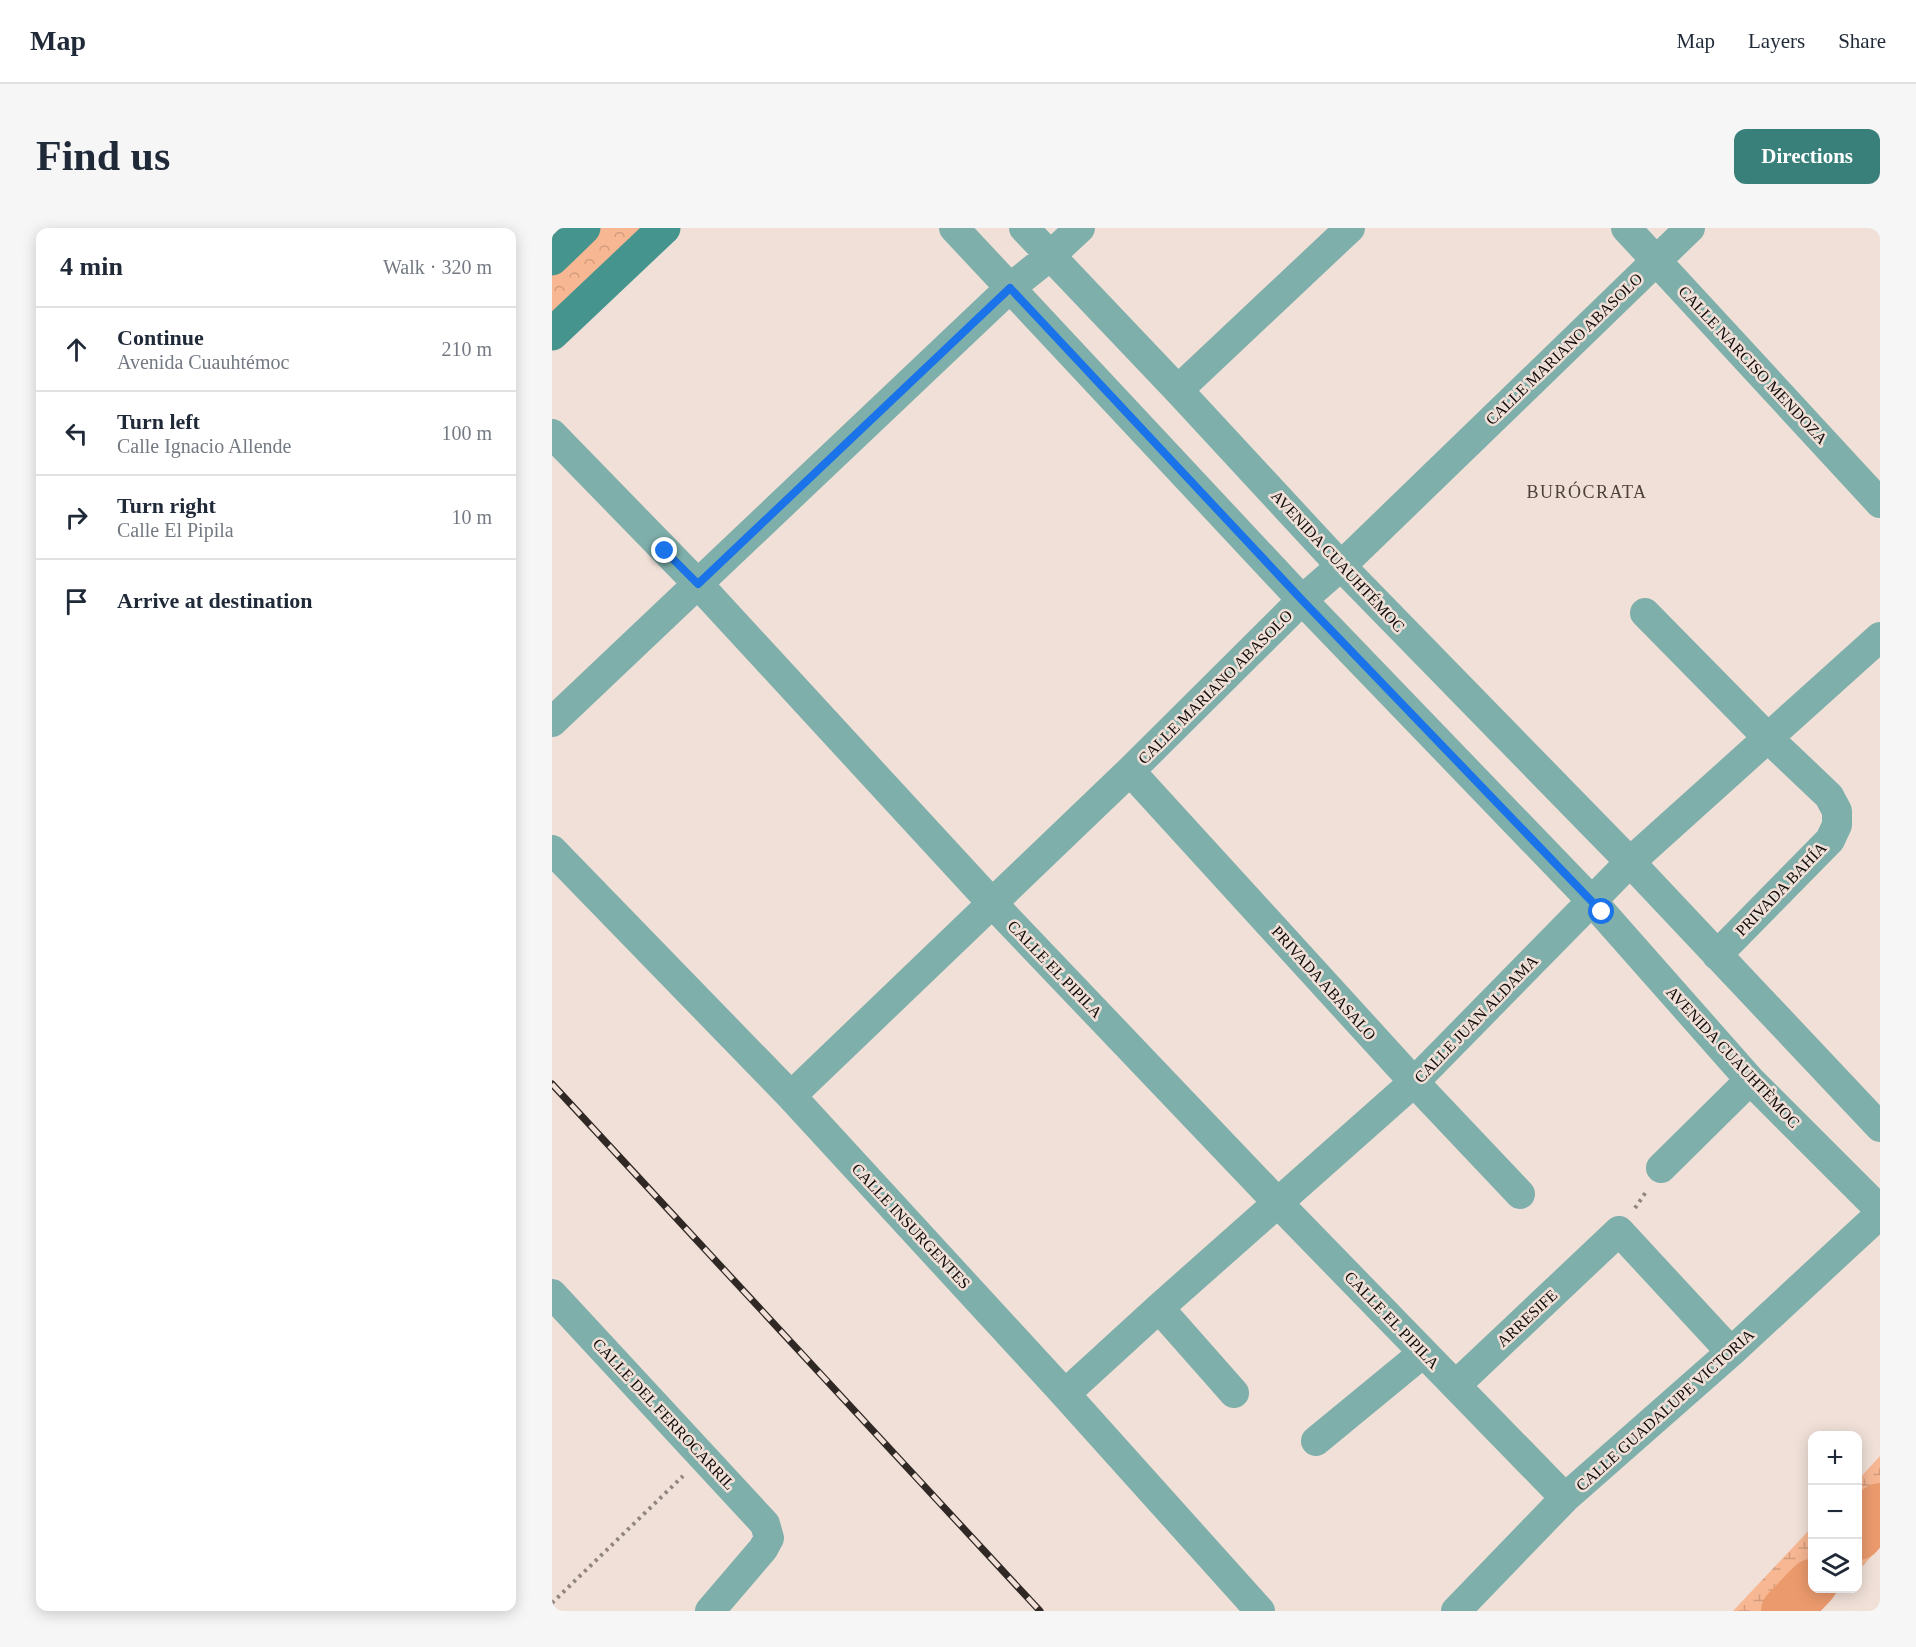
<!DOCTYPE html>
<meta charset="utf-8">
<style>
:root{--surface:#fff;--page:#f6f6f7;--text:#1f2937;--muted:#747a83;--line:#e0e1e3;--accent:#39807a}
body{margin:0;font-family:"Times New Roman",serif;background:var(--page);color:var(--text)}
.controls{position:absolute;right:18px;bottom:18px;display:grid;overflow:hidden;border-radius:12px;box-shadow:0 3px 15px #0003}
.controls button{width:54px;height:54px;display:grid;place-items:center;padding:0;border:0;border-bottom:2px solid var(--line);background:var(--surface);color:var(--text);font:30px sans-serif}
.stop{position:absolute;width:18px;height:18px;margin:-14px;border:4px solid #1a73e8;border-radius:50%;background:#fff}
.stop.end{background:#1a73e8;border-color:#fff;box-shadow:0 2px 6px #0008}
.list{margin:0;padding:0;list-style:none}
h2{display:flex;justify-content:space-between;align-items:center;height:78px;margin:0;padding:0 24px;font-size:26px}
h2 small{font-size:20px;font-weight:400;color:var(--muted)}
.list li{display:grid;grid-template-columns:39px 1fr auto;gap:18px;align-items:center;box-sizing:border-box;height:84px;padding:0 24px;border-top:2px solid var(--line)}
.list b{display:block;font-size:22px;white-space:nowrap}
.list p{margin:0;font-size:20px;white-space:nowrap;color:var(--muted)}
.list em{font-size:20px;font-style:normal;color:var(--muted)}
.icon{flex:none;width:33px;height:33px;fill:none;stroke:currentColor;stroke-width:2;stroke-linecap:round;stroke-linejoin:round}
.map{position:relative;flex:none;width:1328px;height:1383px;overflow:hidden;border-radius:12px}
header{display:flex;align-items:center;gap:36px;box-sizing:border-box;height:84px;padding:0 30px;background:var(--surface);border-bottom:2px solid var(--line)}
header strong{font-size:28px}
nav{display:flex;gap:33px;margin-inline-start:auto;font-size:21px}
.intro{display:flex;align-items:center;justify-content:space-between;box-sizing:border-box;height:144px;padding:0 36px}
h1{margin:0;font-size:42px}
.button{padding:15px 27px;border-radius:12px;background:var(--accent);color:#fff;font-size:21px;font-weight:700}
main{display:flex;gap:36px;padding:0 36px}
aside{flex:1;background:var(--surface);border-radius:12px;box-shadow:0 3px 15px #0003}
.map>svg:first-child{display:block}
.wetland{fill:url(#wetland-marsh)}
.park{fill:url(#park-crowns)}
.lines{fill:none;stroke-linecap:round;stroke-linejoin:round}
.river{stroke:#eb9a6d;stroke-width:50}
.path{stroke:#918580;stroke-width:4;stroke-dasharray:3 4.5;stroke-linecap:butt}
.street{stroke:#7fafaa;stroke-width:30}
.secondary{stroke:#46948e;stroke-width:33}
.rail-casing{stroke:#2f2825;stroke-width:7}
.rail{stroke:#f0e0d8;stroke-width:4.5;stroke-dasharray:14;stroke-linecap:butt}
.route{stroke:#1a73e8;stroke-width:8}
.labels{text-anchor:middle;dominant-baseline:central;stroke-width:5;stroke-linejoin:round;paint-order:stroke}
.street-label{font-size:16px;fill:#100b09;stroke:#f0e0d8}
.neighbourhood-label{font-size:18px;letter-spacing:1.5px;fill:#4d413a;stroke:#f0e0d8}
</style>
<header>
<strong>Map</strong>
<nav><a>Map</a><a>Layers</a><a>Share</a></nav>
</header>
<div class="intro"><h1>Find us</h1><a class="button">Directions</a></div>
<main>
<aside>
<h2>4 min<small>Walk · 320 m</small></h2>
<ul class="list">
<li><svg class="icon" aria-label="ahead" viewBox="0 0 24 24"><path d="M12 20V5M6 11l6-6 6 6"/></svg><div><b>Continue</b><p>Avenida Cuauhtémoc</p></div><em>210 m</em></li>
<li><svg class="icon" aria-label="left" viewBox="0 0 24 24"><path d="M17 20v-9H6M10 6l-5 5 5 5"/></svg><div><b>Turn left</b><p>Calle Ignacio Allende</p></div><em>100 m</em></li>
<li><svg class="icon" aria-label="right" viewBox="0 0 24 24"><path d="M7 20v-9h11M14 6l5 5-5 5"/></svg><div><b>Turn right</b><p>Calle El Pipila</p></div><em>10 m</em></li>
<li><svg class="icon" aria-label="arrive" viewBox="0 0 24 24"><path d="M6 21V4h12l-3 4 3 4H6"/></svg><div><b>Arrive at destination</b></div></li>
</ul>
</aside>
<div class="map">
<svg width="1328" height="1383" viewBox="0 0 1328 1383">
<defs>
<pattern id="wetland-marsh" width="20" height="14" patternUnits="userSpaceOnUse" patternTransform="scale(1.5)"><rect width="20" height="14" fill="#f7b793"/><path d="M1 5h8M5 5V1M11 12h8M15 12V8" fill="none" stroke="#d39c7d"/></pattern>
<pattern id="park-crowns" width="20" height="18" patternUnits="userSpaceOnUse" patternTransform="scale(1.5)"><rect width="20" height="18" fill="#f7b793"/><path d="M2 6a3 3 0 1 1 6 0M12 15a3 3 0 1 1 6 0" fill="none" stroke="#d39c7d"/></pattern>
</defs>
<rect width="100%" height="100%" fill="#f0e0d8"/>
<path class="wetland" d="M1328,1228V1319L1306,1343V1252Z
M1260,1299V1360L1289,1361L1267,1383H1181Z"/>
<path class="park" d="M31,0H104L0,102V31Z"/>
<g class="lines">
<path class="river" d="M1306,1307L1328,1280
M1234,1383L1260,1356"/>
<path class="path" d="M1083,980L1094,964
M0,1375L131,1248"/>
<path class="street" d="M402,0L750,372L1039,672L1198,852L1328,982
M472,0L626,162L789,338L1078,634L1328,899
M1074,0L1328,275
M626,162L798,0
M0,206L146,356L440,675L726,975L1013,1270
M1093,385L1216,510L1277,568L1285,583V597L1278,612L1165,727
M0,494L458,60L498,28L528,0
M578,543L862,854L968,966
M0,622L239,868L513,1166L708,1383
M239,868L578,543L750,372L789,338L1138,0
M1109,940L1198,852
M0,1066L213,1296L217,1310L211,1321L158,1383
M607,1080L682,1165
M904,1157L1067,1003L1179,1124
M513,1166L607,1080L862,854L1078,634L1328,409
M764,1213L871,1125
M904,1383L1013,1270L1179,1124L1328,986"/>
<path class="secondary" d="M0,31L32,0
M0,106L112,0"/>
<g class="rail-casing">
<path id="rail" d="M0,856L488,1383"/>
</g>
<use href="#rail" class="rail"/>
</g>
<g class="lines">
<path class="route" d="M113,323L146,356L458,60L750,372L1050,684"/>
</g>
<g class="labels">
<g class="street-label">
<text transform="translate(1012 121) rotate(-44)">CALLE MARIANO ABASOLO</text>
<text transform="translate(1201 137) rotate(47)">CALLE NARCISO MENDOZA</text>
<text transform="translate(786 333) rotate(47)">AVENIDA CUAUHTÉMOC</text>
<text transform="translate(663 459) rotate(-45)">CALLE MARIANO ABASOLO</text>
<text transform="translate(1229 661) rotate(-46)">PRIVADA BAHÍA</text>
<text transform="translate(503 741) rotate(46)">CALLE EL PIPILA</text>
<text transform="translate(772 755) rotate(48)">PRIVADA ABASALO</text>
<text transform="translate(924 791) rotate(-46)">CALLE JUAN ALDAMA</text>
<text transform="translate(1181 829) rotate(47)">AVENIDA CUAUHTÈMOC</text>
<text transform="translate(359 998) rotate(47)">CALLE INSURGENTES</text>
<text transform="translate(975 1090) rotate(-43)">ARRESIFE</text>
<text transform="translate(840 1092) rotate(46)">CALLE EL PIPILA</text>
<text transform="translate(1113 1182) rotate(-42)">CALLE GUADALUPE VICTORIA</text>
<text transform="translate(112 1186) rotate(47)">CALLE DEL FERROCARRIL</text>
</g>
<g class="neighbourhood-label">
<text x="1035" y="264">BURÓCRATA</text>
</g>
</g>
</svg>
<div class="controls">
<button>+</button>
<button>−</button>
<button><svg class="icon" aria-label="layers" viewBox="0 0 24 24"><path d="M12 4l9 5-9 5-9-5zM3 14l9 5 9-5"/></svg></button>
</div>
<div class="stop" style="left:1050px;top:684px"></div>
<div class="stop end" style="left:113px;top:323px"></div>
</div>
</main>
